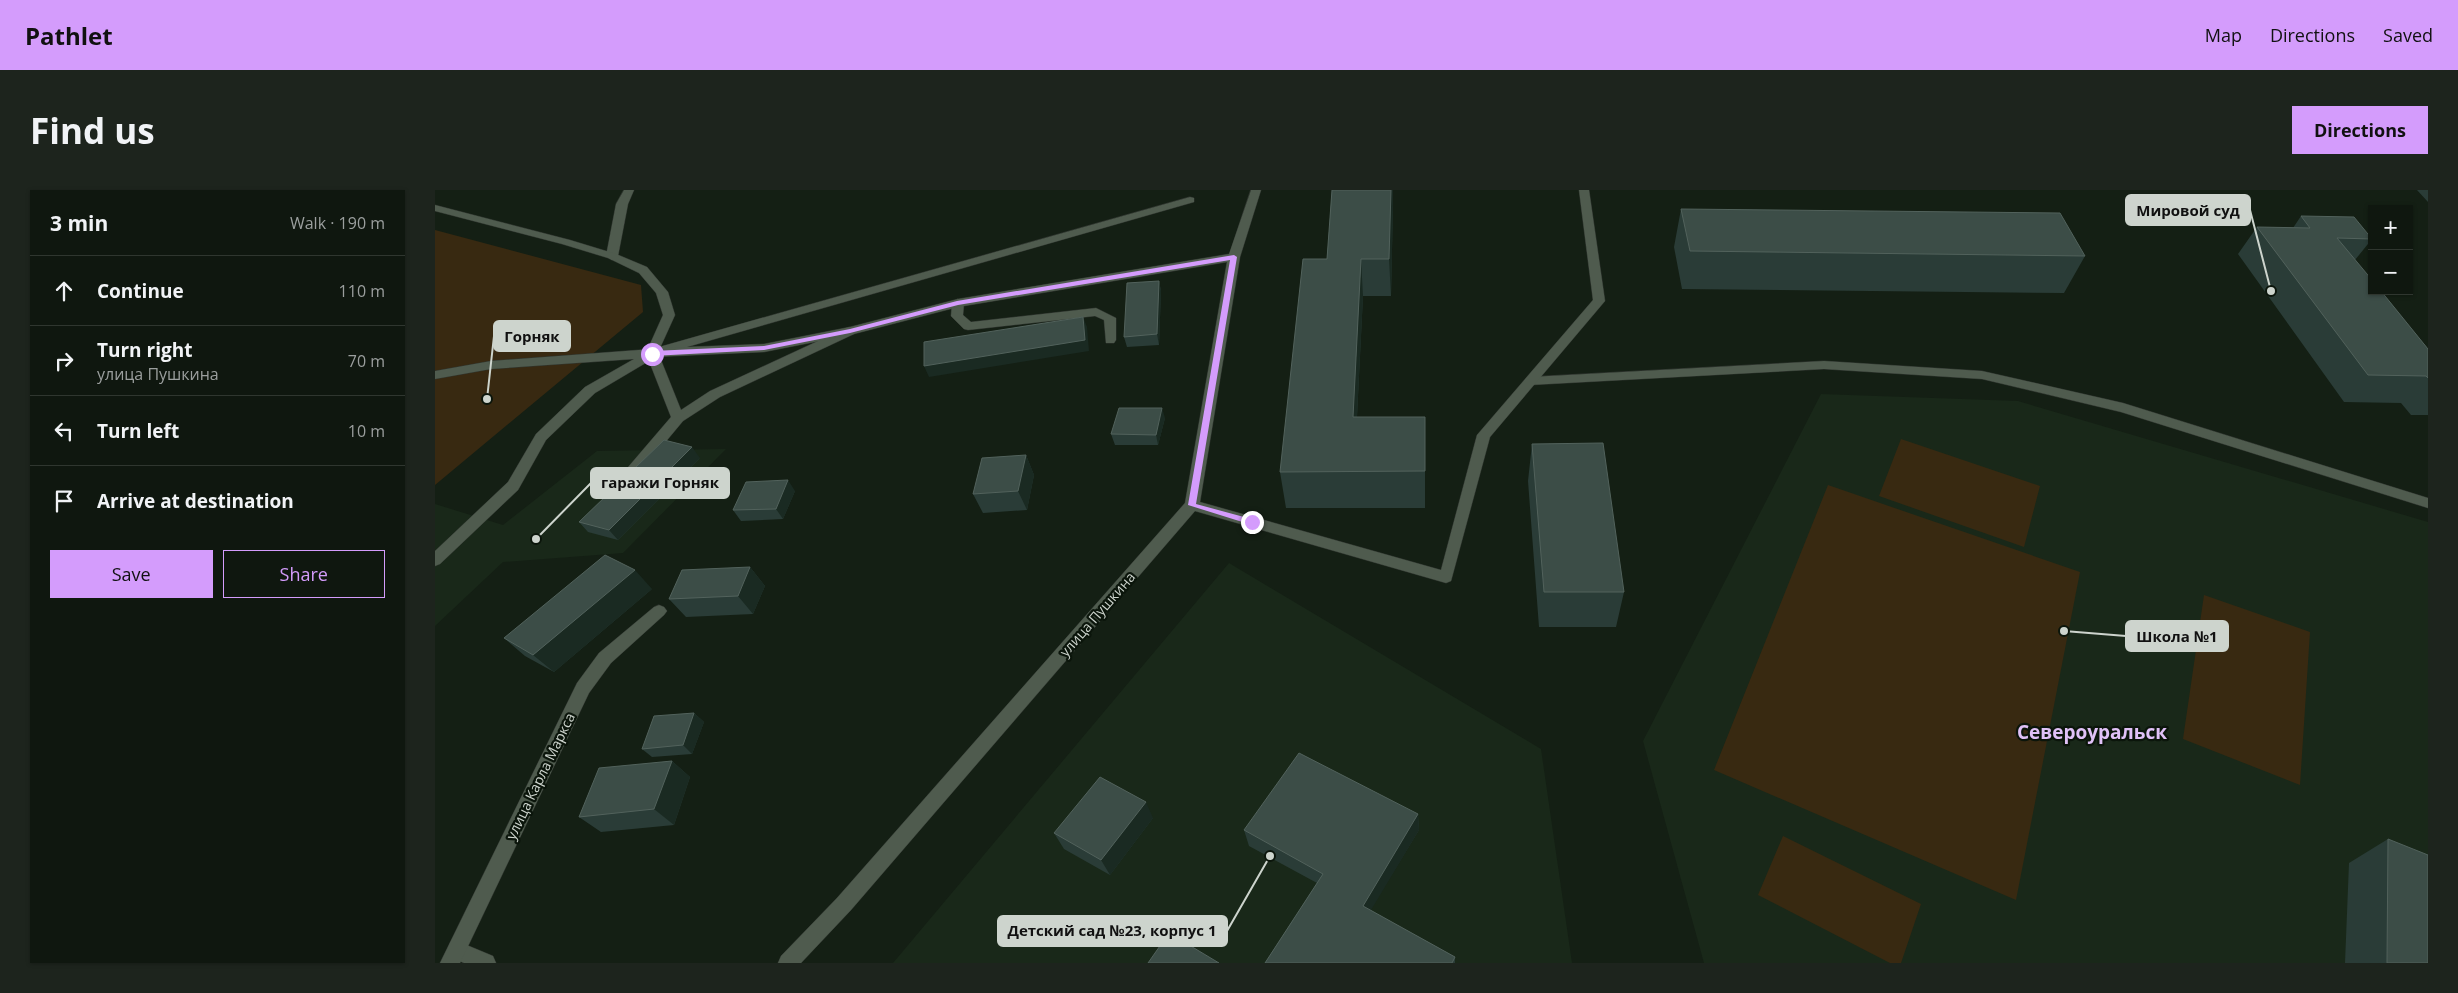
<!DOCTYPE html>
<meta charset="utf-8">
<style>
:root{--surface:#0f170f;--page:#1d241d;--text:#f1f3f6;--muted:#9b9f9e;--line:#2f362f;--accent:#d49cfc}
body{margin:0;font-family:"Open Sans",sans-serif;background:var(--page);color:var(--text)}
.controls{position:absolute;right:15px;top:15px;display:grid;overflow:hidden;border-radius:0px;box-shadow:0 1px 4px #0004}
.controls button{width:45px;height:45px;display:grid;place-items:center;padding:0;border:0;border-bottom:1px solid var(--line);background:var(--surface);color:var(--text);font:25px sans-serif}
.stop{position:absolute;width:15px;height:15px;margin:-11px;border:4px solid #d49cfc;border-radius:50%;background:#fff}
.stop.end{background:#d49cfc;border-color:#fff;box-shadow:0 1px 5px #0008}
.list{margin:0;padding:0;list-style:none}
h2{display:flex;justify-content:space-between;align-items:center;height:65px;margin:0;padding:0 20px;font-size:21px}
h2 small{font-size:16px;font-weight:400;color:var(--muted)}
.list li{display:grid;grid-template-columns:32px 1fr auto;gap:15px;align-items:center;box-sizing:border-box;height:70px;padding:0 20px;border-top:1px solid var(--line)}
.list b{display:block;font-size:19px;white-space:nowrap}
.list p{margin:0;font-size:16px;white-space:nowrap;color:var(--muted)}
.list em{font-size:16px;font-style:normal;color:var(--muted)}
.actions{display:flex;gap:10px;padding:15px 20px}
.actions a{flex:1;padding:11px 0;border:1px solid var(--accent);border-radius:0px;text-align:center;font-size:18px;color:var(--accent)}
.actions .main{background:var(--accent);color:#111}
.icon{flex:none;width:28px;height:28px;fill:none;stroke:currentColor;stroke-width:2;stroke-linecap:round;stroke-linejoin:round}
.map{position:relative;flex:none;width:1993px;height:773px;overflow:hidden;border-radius:0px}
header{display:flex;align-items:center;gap:30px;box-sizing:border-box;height:70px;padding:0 25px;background:var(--accent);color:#111}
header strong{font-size:24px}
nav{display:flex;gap:28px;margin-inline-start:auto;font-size:18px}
.intro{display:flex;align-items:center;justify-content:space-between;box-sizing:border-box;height:120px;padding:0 30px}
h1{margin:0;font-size:35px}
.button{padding:12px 22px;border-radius:0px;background:var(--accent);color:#111;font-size:18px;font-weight:700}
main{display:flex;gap:30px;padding:0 30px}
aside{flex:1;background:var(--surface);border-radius:0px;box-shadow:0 1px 4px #0004}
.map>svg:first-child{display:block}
.built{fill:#192819}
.green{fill:#382911}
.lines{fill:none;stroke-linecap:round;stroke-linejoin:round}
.lane-casing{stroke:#2f352f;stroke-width:1}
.street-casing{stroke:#2f352f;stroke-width:1}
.lane{fill:#4f5b4e;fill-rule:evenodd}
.street{fill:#4f5b4e;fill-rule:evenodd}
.wall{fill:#2a3c37}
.shaded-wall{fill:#1a2a22}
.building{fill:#3c4d47;stroke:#52625c}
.route{fill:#d49cfc}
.labels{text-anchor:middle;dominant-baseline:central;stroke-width:4.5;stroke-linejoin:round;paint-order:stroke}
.street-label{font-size:14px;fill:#cdd4cd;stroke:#0b150b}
.district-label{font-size:19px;font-weight:bold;fill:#e0c1f7;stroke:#0b150b}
.leader{fill:none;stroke:#cdd4cd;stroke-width:2}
.callout-dot{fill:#cdd4cd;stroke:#0b150b;stroke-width:2}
.callout{fill:#cdd4cd;stroke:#cdd4cd;stroke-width:2}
.callout-label{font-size:15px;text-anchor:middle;font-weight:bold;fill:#111}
</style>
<header>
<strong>Pathlet</strong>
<nav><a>Map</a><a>Directions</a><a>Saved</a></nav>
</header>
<div class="intro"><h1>Find us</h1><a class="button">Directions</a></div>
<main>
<aside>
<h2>3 min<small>Walk · 190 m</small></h2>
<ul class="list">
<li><svg class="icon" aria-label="ahead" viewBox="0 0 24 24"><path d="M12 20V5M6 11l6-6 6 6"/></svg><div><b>Continue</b></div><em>110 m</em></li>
<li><svg class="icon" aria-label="right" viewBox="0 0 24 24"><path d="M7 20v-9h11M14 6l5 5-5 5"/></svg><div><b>Turn right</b><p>улица Пушкина</p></div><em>70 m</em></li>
<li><svg class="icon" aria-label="left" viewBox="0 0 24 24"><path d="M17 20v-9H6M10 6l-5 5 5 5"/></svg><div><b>Turn left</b></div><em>10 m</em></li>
<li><svg class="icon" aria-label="arrive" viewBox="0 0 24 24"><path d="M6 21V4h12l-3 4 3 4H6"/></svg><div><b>Arrive at destination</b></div></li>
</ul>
<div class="actions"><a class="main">Save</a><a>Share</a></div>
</aside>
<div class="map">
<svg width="1993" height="773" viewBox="0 0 1993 773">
<rect width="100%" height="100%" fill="#141f14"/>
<path class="built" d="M1386,204L1583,211L1993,332V773H1269L1208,551Z
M291,259L188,363L68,372L0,436V314L68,335L162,261Z
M794,373L1106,559L1137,773H458Z"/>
<path class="green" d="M0,40L206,95L208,122L0,295Z
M1466,249L1605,296L1589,357L1444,306Z
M1393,295L1645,382L1581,710L1279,580Z
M1769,405L1875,442L1865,595L1748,549Z
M1348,646L1486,714L1466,773H1455L1323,705Z"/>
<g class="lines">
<g class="lane-casing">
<path id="lane" d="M189,0H199L193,14L183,66L177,70L171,66L181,14Z
M755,7L759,8V12L224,165L246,220L275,201L411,138L415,137L421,141L419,144L285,207L248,231L198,291L193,292L186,287L188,283L236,227L214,171L160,203L111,250L83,300L5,374L0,376V361L73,292L101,244L150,197L199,169L56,179L0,189V181L56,171L217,159Z
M523,109L529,113L528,125L536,132L661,118L681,128V150L679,153H671L669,130L660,126L533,140L529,139L516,126L517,113Z
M1389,171L1547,181L1688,213L1993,308V318L1686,222L1547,189L1389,179L1095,195L1089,191L1095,187Z
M22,751L58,766L61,773H29L15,767L13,760L15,753Z"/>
</g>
<g class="street-casing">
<path id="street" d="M816,0H826L805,67L765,312L1006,380L1042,245L1158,110L1144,0H1154L1170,111L1055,247L1016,391L1011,393L760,321L416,720L366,773H343L346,766L402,708L750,313L792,72L523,117L415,145L329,162L217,167L211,163L228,125L221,103L204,83L173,68L127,54L0,21V15L135,50L181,64L212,77L233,102L240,125L225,158L329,154L415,137L523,109L794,64Z
M224,415L229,417L232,421L229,425L176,473L154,503L25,773H5L142,493L164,463L219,417Z"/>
</g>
<use href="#lane" class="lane"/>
<use href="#street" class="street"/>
</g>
<path class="wall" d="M897,0H958V15L956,106H928L922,227H990V318H851L845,282L892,69Z
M1982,0H1993V12Z
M1246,19L1650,66L1629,103L1247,99L1239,57Z
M1866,26L1937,49L1920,70L1993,159V225H1976L1966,213L1909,212L1803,64L1822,37L1858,38Z
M724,91L726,101L724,155L692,157L689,147Z
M730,228L723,255H680L676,244Z
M1097,254L1189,402L1181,437H1104L1093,291Z
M591,265L599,285L592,320L548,323L538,304Z
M265,268L183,350L153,342L144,332Z
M360,301L348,329L306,331L298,320Z
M315,377L330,396L318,424L251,427L234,409Z
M217,399L119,482L90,466L69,448Z
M259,523L269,532L257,564L217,567L207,559Z
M237,571L255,587L239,635L166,642L144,627Z
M983,624L984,640L935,720L1020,767V773H830L882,693L814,656L809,640Z
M718,628L675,685L629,659L619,643Z
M1953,649L1993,773H1910L1914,673Z"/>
<path class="shaded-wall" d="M956,0H958V15L956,106L954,69Z
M926,69L928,106L920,264L918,227Z
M724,91L726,101L724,155L722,144Z
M648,127L652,137L654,161L494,187L489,176Z
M727,218L730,228L723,255L721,245Z
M257,257L265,268L183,350L174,340Z
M591,265L599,285L592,320L583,301Z
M353,290L360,301L348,329L341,319Z
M315,377L330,396L318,424L303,406Z
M200,380L217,399L119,482L98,465Z
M259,523L269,532L257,564L248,555Z
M237,571L255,587L239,635L219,619Z
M711,612L718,628L675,685L666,670Z
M983,624L984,640L930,730L928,716Z"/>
<path class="building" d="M897,0H956L954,69H926L918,227H990V281L845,282L868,69H892Z
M1246,19L1625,23L1650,66L1255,61Z
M1866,26L1919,27L1937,49L1902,48L1937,90V101H1946L1993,159V188L1991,186L1933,185L1822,37L1875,38Z
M724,91L722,144L689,147L692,93Z
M648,127L650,150L489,176V152Z
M684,218H727L721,245L676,244Z
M229,250L257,257L174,340L144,332Z
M1168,253L1189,402H1109L1097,254Z
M591,265L583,301L538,304L547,268Z
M353,290L341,319L298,320L311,292Z
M170,365L200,380L98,465L69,448Z
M315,377L303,406L234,409L247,380Z
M259,523L248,555L207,559L219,526Z
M864,563L983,624L928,716L1020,767L1017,773H830L888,684L809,640Z
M237,571L219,619L144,627L164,578Z
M665,587L711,612L666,670L619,643Z
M1953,649L1993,665V773H1952Z
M734,743L784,773H713Z"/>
<path class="route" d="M799,65L802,67L761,314L820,330L821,332L817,335L753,315L795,70L523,115L415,143L329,160L217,166L213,164L217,161L329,156L415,139L522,111Z"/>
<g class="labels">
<g class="street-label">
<text transform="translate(662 424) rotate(-49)">улица Пушкина</text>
<text transform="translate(105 586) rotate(-64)">улица Карла Маркса</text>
</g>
<g class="district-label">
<text x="1657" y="542">Североуральск</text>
</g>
</g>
<path class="leader" d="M1836 101L1815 20M52 209L59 146M101 349L156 293M1629 441L1691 446M835 666L792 741"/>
<g class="callout-dot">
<circle cx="1836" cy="101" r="5"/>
<circle cx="52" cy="209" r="5"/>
<circle cx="101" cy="349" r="5"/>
<circle cx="1629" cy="441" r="5"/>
<circle cx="835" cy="666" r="5"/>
</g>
<g class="callout">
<rect x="1691" y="5" width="124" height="30" rx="5"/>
<rect x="59" y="131" width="76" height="30" rx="5"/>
<rect x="156" y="278" width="138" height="30" rx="5"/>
<rect x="1691" y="431" width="102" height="30" rx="5"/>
<rect x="563" y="726" width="229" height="30" rx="5"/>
</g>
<g class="callout-label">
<text x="1753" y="26">Мировой суд</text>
<text x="97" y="152">Горняк</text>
<text x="225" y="298">гаражи Горняк</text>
<text x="1742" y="452">Школа №1</text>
<text x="677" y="746">Детский сад №23, корпус 1</text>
</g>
</svg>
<div class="controls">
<button>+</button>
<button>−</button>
</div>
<div class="stop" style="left:217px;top:164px"></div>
<div class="stop end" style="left:817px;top:332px"></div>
</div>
</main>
